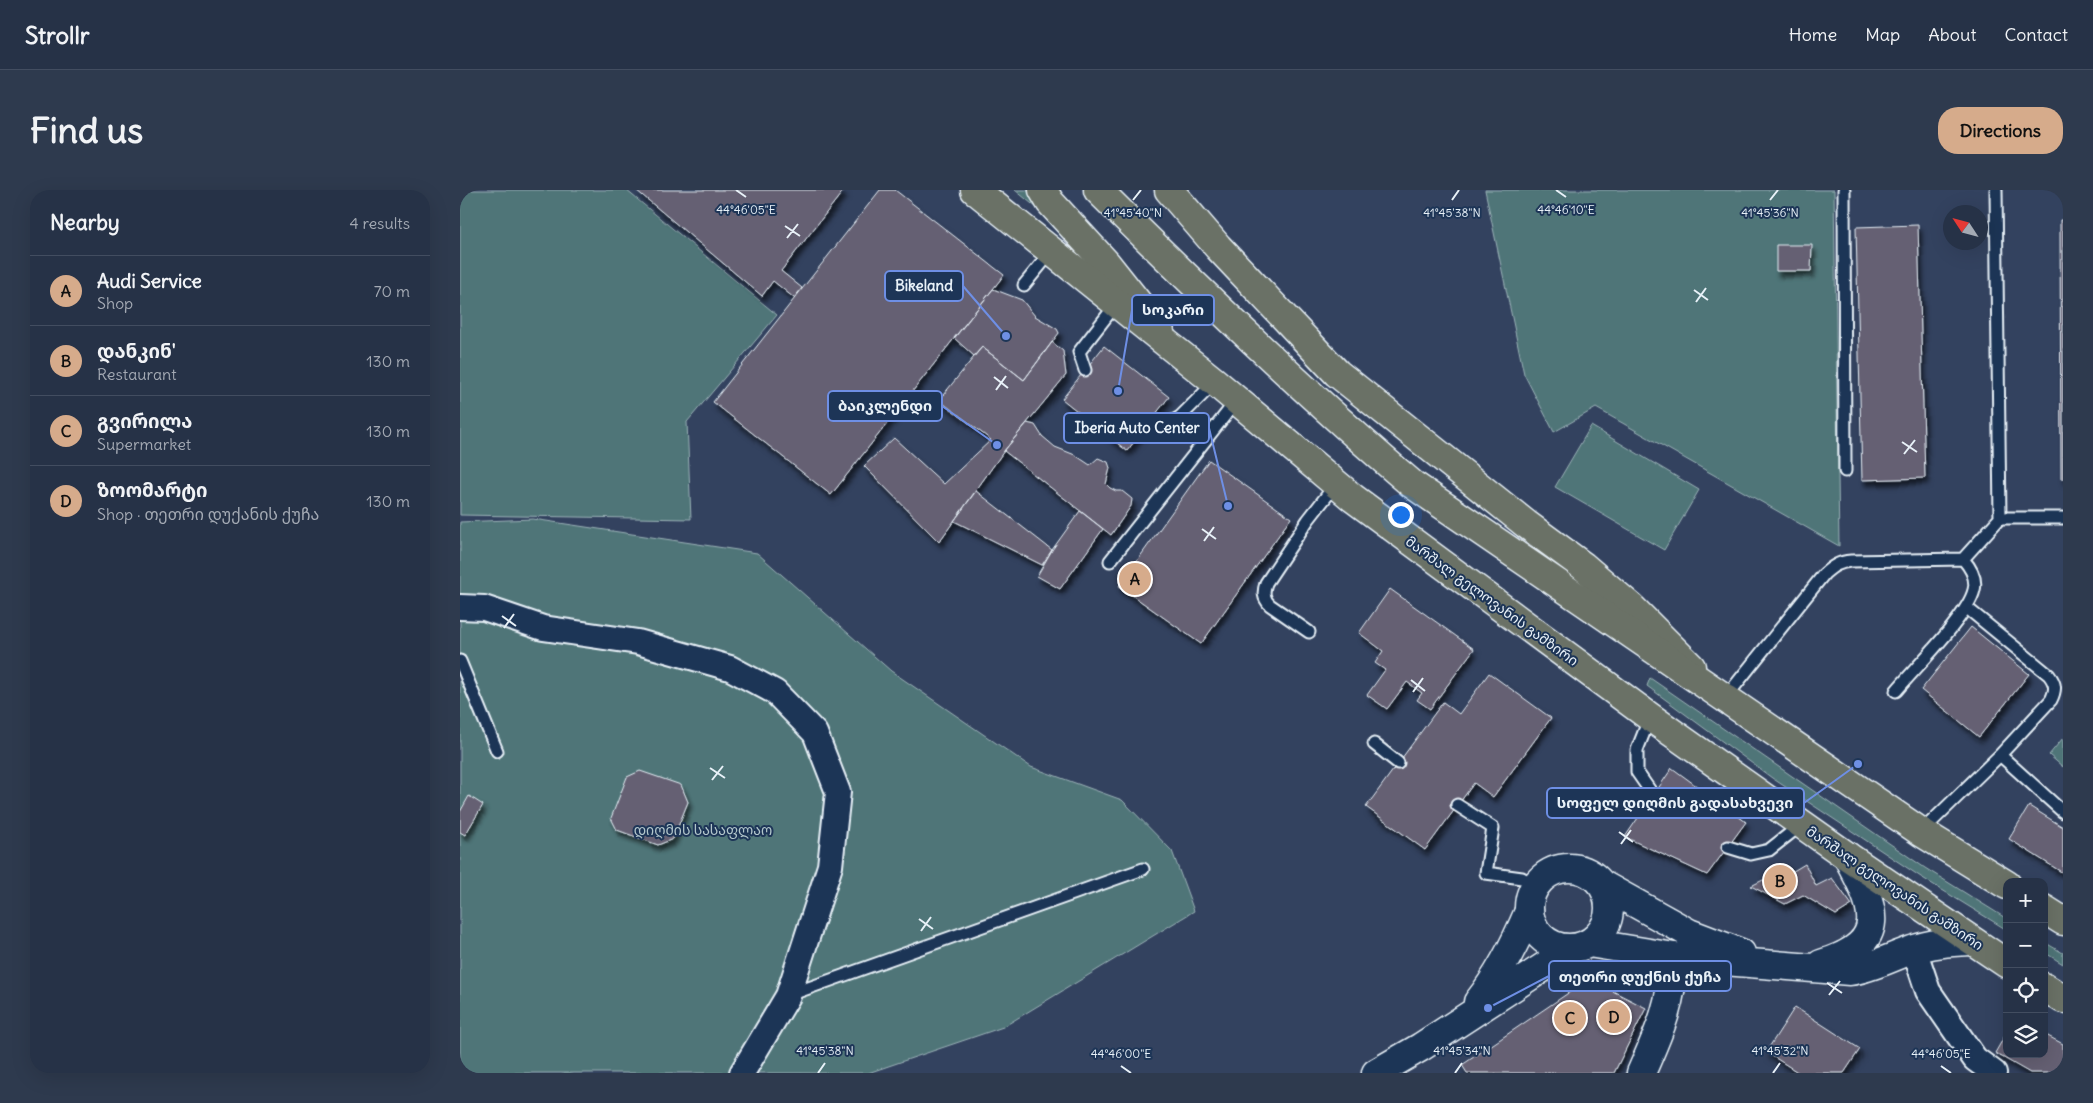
<!DOCTYPE html>
<meta charset="utf-8">
<style>
:root{--surface:#263247;--page:#2e3a4e;--text:#f1f3f6;--muted:#a4aab4;--line:#424d60;--accent:#d6ab8b}
body{margin:0;font-family:Delius,"Noto Sans Georgian",sans-serif;background:var(--page);color:var(--text)}
.controls{position:absolute;right:15px;bottom:15px;display:grid;overflow:hidden;border-radius:10px;box-shadow:0 5px 20px #0002}
.controls button{width:45px;height:45px;display:grid;place-items:center;padding:0;border:0;border-bottom:1px solid var(--line);background:var(--surface);color:var(--text);font:25px sans-serif}
.compass{position:absolute;left:1483px;top:15px;width:45px;height:45px;border-radius:50%;background:var(--surface);box-shadow:0 5px 20px #0002;rotate:306deg}
.you{position:absolute;left:940px;top:324px;width:18px;height:18px;margin:-12px;border:4px solid #fff;border-radius:50%;background:#1a73e8;box-shadow:0 0 0 8px #1a73e833}
.badge{display:grid;place-items:center;width:32px;height:32px;border-radius:50%;background:var(--accent);color:#111;font-size:16px;font-weight:700}
.pin{position:absolute;translate:-50% -50%;border:2px solid #fff;box-shadow:0 1px 5px #0006}
.list{margin:0;padding:0;list-style:none}
h2{display:flex;justify-content:space-between;align-items:center;height:65px;margin:0;padding:0 20px;font-size:21px}
h2 small{font-size:16px;font-weight:400;color:var(--muted)}
.list li{display:grid;grid-template-columns:32px 1fr auto;gap:15px;align-items:center;box-sizing:border-box;height:70px;padding:0 20px;border-top:1px solid var(--line)}
.list b{display:block;font-size:19px;white-space:nowrap}
.list p{margin:0;font-size:16px;white-space:nowrap;color:var(--muted)}
.list em{font-size:16px;font-style:normal;color:var(--muted)}
.icon{flex:none;width:28px;height:28px;fill:none;stroke:currentColor;stroke-width:2;stroke-linecap:round;stroke-linejoin:round}
.map{position:relative;flex:none;width:1603px;height:883px;overflow:hidden;border-radius:20px}
header{display:flex;align-items:center;gap:30px;box-sizing:border-box;height:70px;padding:0 25px;background:var(--surface);border-bottom:1px solid var(--line)}
header strong{font-size:24px}
nav{display:flex;gap:28px;margin-inline-start:auto;font-size:18px}
.intro{display:flex;align-items:center;justify-content:space-between;box-sizing:border-box;height:120px;padding:0 30px}
h1{margin:0;font-size:35px}
.button{padding:12px 22px;border-radius:20px;background:var(--accent);color:#111;font-size:18px;font-weight:700}
main{display:flex;gap:30px;padding:0 30px}
aside{flex:1;background:var(--surface);border-radius:20px;box-shadow:0 5px 20px #0002}
.map>svg:first-child{display:block}
.green{fill:#4f7578;stroke:#9cb3b8}
.building{fill:#656073;stroke:#e8f1f8;filter:url(#shadow)}
.lines{fill:none;stroke-linecap:round;stroke-linejoin:round}
.service-casing{stroke:#e8f1f8;stroke-width:15}
.minor-casing{stroke:#e8f1f8;stroke-width:28}
.tertiary-casing{stroke:#e8f1f8;stroke-width:31}
.secondary-casing{stroke:#e8f1f8;stroke-width:31}
.primary-casing{stroke:#e8f1f8;stroke-width:31}
.trunk-casing{stroke:#e8f1f8;stroke-width:31}
.service{stroke:#1d3557;stroke-width:11}
.minor{stroke:#1d3557;stroke-width:24}
.tertiary{stroke:#1d3557;stroke-width:28}
.secondary{stroke:#1d3557;stroke-width:28}
.primary{stroke:#6a7166;stroke-width:28}
.trunk{stroke:#6a7166;stroke-width:28}
.ticks{fill:none;stroke:#e8f1f8;stroke-width:2}
.labels{text-anchor:middle;dominant-baseline:central;stroke-width:4;stroke-linejoin:round;paint-order:stroke}
.street-label{font-size:14px;fill:#e8f1f8;stroke:#1d3557}
.park-label{font-size:14px;fill:#b2c6cb;stroke:#1d3557}
.ticks-label{font-size:12px;text-anchor:middle;fill:#e8f1f8;stroke:#1d3557;stroke-width:4;stroke-linejoin:round;paint-order:stroke}
.leader{fill:none;stroke:#6e8fe5;stroke-width:2}
.callout-dot{fill:#6e8fe5;stroke:#1d3557;stroke-width:2}
.callout{fill:#1d3557;stroke:#6e8fe5;stroke-width:2}
.callout-label{font-size:15px;text-anchor:middle;font-weight:bold;fill:#e8f1f8}
</style>
<header>
<strong>Strollr</strong>
<nav><a>Home</a><a>Map</a><a>About</a><a>Contact</a></nav>
</header>
<div class="intro"><h1>Find us</h1><a class="button">Directions</a></div>
<main>
<aside>
<h2>Nearby<small>4 results</small></h2>
<ul class="list">
<li><span class="badge">A</span><div><b>Audi Service</b><p>Shop</p></div><em>70 m</em></li>
<li><span class="badge">B</span><div><b>დანკინ'</b><p>Restaurant</p></div><em>130 m</em></li>
<li><span class="badge">C</span><div><b>გვირილა</b><p>Supermarket</p></div><em>130 m</em></li>
<li><span class="badge">D</span><div><b>ზოომარტი</b><p>Shop · თეთრი დუქანის ქუჩა</p></div><em>130 m</em></li>
</ul>
</aside>
<div class="map">
<svg width="1603" height="883" viewBox="0 0 1603 883">
<defs>
<filter id="shadow"><feDropShadow dx="3" dy="5.5" stdDeviation="2.5" flood-color="#0009"/></filter>
</defs>
<rect width="100%" height="100%" fill="#33425f"/>
<filter id="ink" filterUnits="userSpaceOnUse"><feTurbulence type="fractalNoise" baseFrequency=".02" numOctaves="2"/><feDisplacementMap in="SourceGraphic" scale="10" xChannelSelector="R" yChannelSelector="G"/><feConvolveMatrix kernelMatrix="1 2 1 2 8 2 1 2 1" color-interpolation-filters="sRGB"/></filter>
<g filter="url(#ink)">
<path class="green" d="M0,0H166L317,125L227,232L231,329L0,325Z
M555,0H567L577,18Z
M1025,0H1374L1379,356L1136,218L1094,242L1064,184Z
M1131,236L1239,300L1204,360L1095,297Z
M73,329L297,363L431,481L571,577L662,610L712,661L734,721L543,837L408,883H0V332Z
M1190,488L1465,678L1547,729V740L1461,687L1312,588L1187,496Z
M1603,548V577L1589,565Z
M1584,752L1603,763V774L1584,762Z"/>
<path class="building" d="M176,0H384L321,81L342,98L334,108L313,91L302,106Z
M420,0H435L544,85L371,305L253,212Z
M1600,30H1603V289H1601Z
M1458,35L1465,288L1402,290L1396,37Z
M1316,55H1352L1351,81H1316Z
M533,99L562,110L575,126L597,139L599,143L564,190L522,157L514,166L494,148Z
M592,152L603,161L606,185L544,261L479,352L404,276L434,248L484,294L531,250L479,210L522,157L564,190Z
M644,156L709,207L667,261L602,209Z
M567,233L575,235L582,246L595,257L615,265L630,275L638,268L648,272L650,278L646,294L650,298L656,301H662L672,309L671,316L651,345L544,261Z
M749,270L831,328L741,454L659,396Z
M516,301L592,360L582,375L494,331Z
M620,321L643,339L600,399L577,386L592,360Z
M930,399L1014,459L970,519L957,510L962,503L947,492L927,519L907,505L925,480L915,473L923,461L899,443Z
M1511,437L1569,484L1519,547L1461,500Z
M1029,483L1091,528L1033,607L1014,593L965,660L906,617L983,512L999,524Z
M1212,578L1286,632L1247,685L1165,647Z
M180,581L221,595L228,612L213,649L198,655L157,640L151,628L167,587Z
M9,606L23,615L5,645L0,642V622Z
M1569,616L1603,637V683L1549,649Z
M1345,674L1356,696L1372,688L1392,715L1376,725L1343,705L1325,714L1291,696L1327,678L1330,683Z
M1129,789L1186,818L1154,883H1007L1002,875Z
M1335,817L1400,859L1384,883H1339L1306,862Z
M1547,842V864H1584V844L1603,854V883H1570L1535,863Z"/>
<g class="lines">
<g class="service-casing">
<path id="service" d="M1384,0L1385,281
M1536,0L1540,328
M564,95L591,62
M625,180L619,162L657,113
M690,231L710,233L720,227L755,192
M650,371L777,210
M849,442L810,415C803,408 803,402 806,393L848,330L876,294
M0,471L37,561
M1436,501C1455,478 1508,426 1514,400C1517,389 1510,377 1503,369
M1266,507L1364,384C1373,376 1379,372 1391,371L1503,369L1540,328H1603
M1190,527L1177,560V582L1193,605
M914,554L938,573
M1540,565L1603,622
M997,615L1033,638L1026,683L1062,688L1076,696
M1461,642L1540,565L1591,510C1596,500 1596,494 1589,485L1507,418
M1268,657L1291,664L1309,660L1342,634
M329,805L683,679"/>
</g>
<g class="minor-casing">
<path id="minor" d="M0,417L24,418L83,438L178,452L270,478L315,502L355,543L378,602L370,676L328,806L282,883
M1454,759L1468,801L1515,869L1534,883"/>
</g>
<g class="tertiary-casing">
<path id="tertiary" d="M1018,812C1040,784 1055,754 1069,721
M916,883L961,857L1113,758"/>
</g>
<g class="secondary-casing">
<path id="secondary" d="M1069 718a40 40 0 1 1 80 0a40 40 0 1 1-80 0Z
M1141,694L1229,743L1281,763
M1129,753L1214,767L1390,781C1412,778 1431,767 1452,760C1471,753 1491,752 1510,751
M1361,774C1432,753 1415,717 1387,666
M1181,883C1200,840 1212,814 1214,767"/>
</g>
<g class="primary-casing">
<path id="primary" d="M583,0L590,12L646,73L700,141
M709,0L758,57L877,183L1066,334L1123,376L1172,418L1231,477"/>
</g>
<g class="trunk-casing">
<path id="trunk" d="M515,0L755,192L893,308L1190,527L1387,666L1547,774
M638,0C740,101 843,201 952,294L1461,642L1547,695
M1584,719L1603,731
M1584,797L1603,809"/>
</g>
<use href="#service" class="service"/>
<use href="#minor" class="minor"/>
<use href="#tertiary" class="tertiary"/>
<use href="#secondary" class="secondary"/>
<use href="#primary" class="primary"/>
<use href="#trunk" class="trunk"/>
</g>
</g>
<path class="ticks" d="M276,0L286,7M1096,0L1106,7M673,10L681,0M992,10L999,0M1310,10L1318,0M325,36L340,46M327,48L338,34M1234,100L1248,110M1236,112L1246,98M534,187L548,198M536,200L546,186M1442,252L1457,262M1444,264L1455,250M742,339L756,349M744,351L754,337M42,426L56,436M44,438L54,424M951,490L965,501M953,502L963,488M250,578L265,588M252,590L263,576M1159,642L1173,652M1161,654L1171,640M459,729L473,739M461,741L471,727M1367,793L1382,803M1369,805L1380,791M661,876L671,883M1481,876L1491,883M358,883L365,873M995,883L1002,873M1313,883L1320,873"/>
<g class="labels">
<g class="street-label">
<text transform="translate(1032 411) rotate(36)">მარშალ გელოვანის გამზირი</text>
<text transform="translate(1435 698) rotate(34)">მარშალ გელოვანის გამზირი</text>
</g>
<g class="park-label">
<text x="243" y="640">დიღმის სასაფლაო</text>
</g>
</g>
<g class="ticks-label">
<text x="286" y="24">44°46'05"E</text>
<text x="1106" y="24">44°46'10"E</text>
<text x="673" y="27">41°45'40"N</text>
<text x="1310" y="27">41°45'36"N</text>
<text x="992" y="27">41°45'38"N</text>
<text x="365" y="865">41°45'38"N</text>
<text x="1002" y="865">41°45'34"N</text>
<text x="1320" y="865">41°45'32"N</text>
<text x="661" y="868">44°46'00"E</text>
<text x="1481" y="868">44°46'05"E</text>
</g>
<path class="leader" d="M546 146L503 96M658 201L672 120M537 255L482 216M768 316L749 238M1398 574L1344 613M1028 818L1089 786"/>
<g class="callout-dot">
<circle cx="546" cy="146" r="5"/>
<circle cx="658" cy="201" r="5"/>
<circle cx="537" cy="255" r="5"/>
<circle cx="768" cy="316" r="5"/>
<circle cx="1398" cy="574" r="5"/>
<circle cx="1028" cy="818" r="5"/>
</g>
<g class="callout">
<rect x="425" y="81" width="78" height="30" rx="5"/>
<rect x="672" y="105" width="82" height="30" rx="5"/>
<rect x="368" y="201" width="114" height="30" rx="5"/>
<rect x="604" y="223" width="145" height="30" rx="5"/>
<rect x="1087" y="598" width="257" height="30" rx="5"/>
<rect x="1089" y="771" width="182" height="30" rx="5"/>
</g>
<g class="callout-label">
<text x="464" y="101">Bikeland</text>
<text x="713" y="125">სოკარი</text>
<text x="425" y="221">ბაიკლენდი</text>
<text x="677" y="243">Iberia Auto Center</text>
<text x="1215" y="618">სოფელ დიღმის გადასახვევი</text>
<text x="1180" y="792">თეთრი დუქნის ქუჩა</text>
</g>
</svg>
<div class="controls">
<button>+</button>
<button>−</button>
<button><svg class="icon" aria-label="locate" viewBox="0 0 24 24"><circle cx="12" cy="12" r="6"/><path d="M12 2v4M12 18v4M2 12h4M18 12h4"/></svg></button>
<button><svg class="icon" aria-label="layers" viewBox="0 0 24 24"><path d="M12 4l9 5-9 5-9-5zM3 14l9 5 9-5"/></svg></button>
</div>
<svg class="compass" viewBox="-18 -18 36 36"><path d="M0-13l5 13h-10z" fill="#e53935"/><path d="M0 13l5-13h-10z" fill="#a4aab4"/></svg>
<div class="you"></div>
<div class="pin badge" style="left:675px;top:389px">A</div>
<div class="pin badge" style="left:1320px;top:691px">B</div>
<div class="pin badge" style="left:1110px;top:828px">C</div>
<div class="pin badge" style="left:1154px;top:827px">D</div>
</div>
</main>
